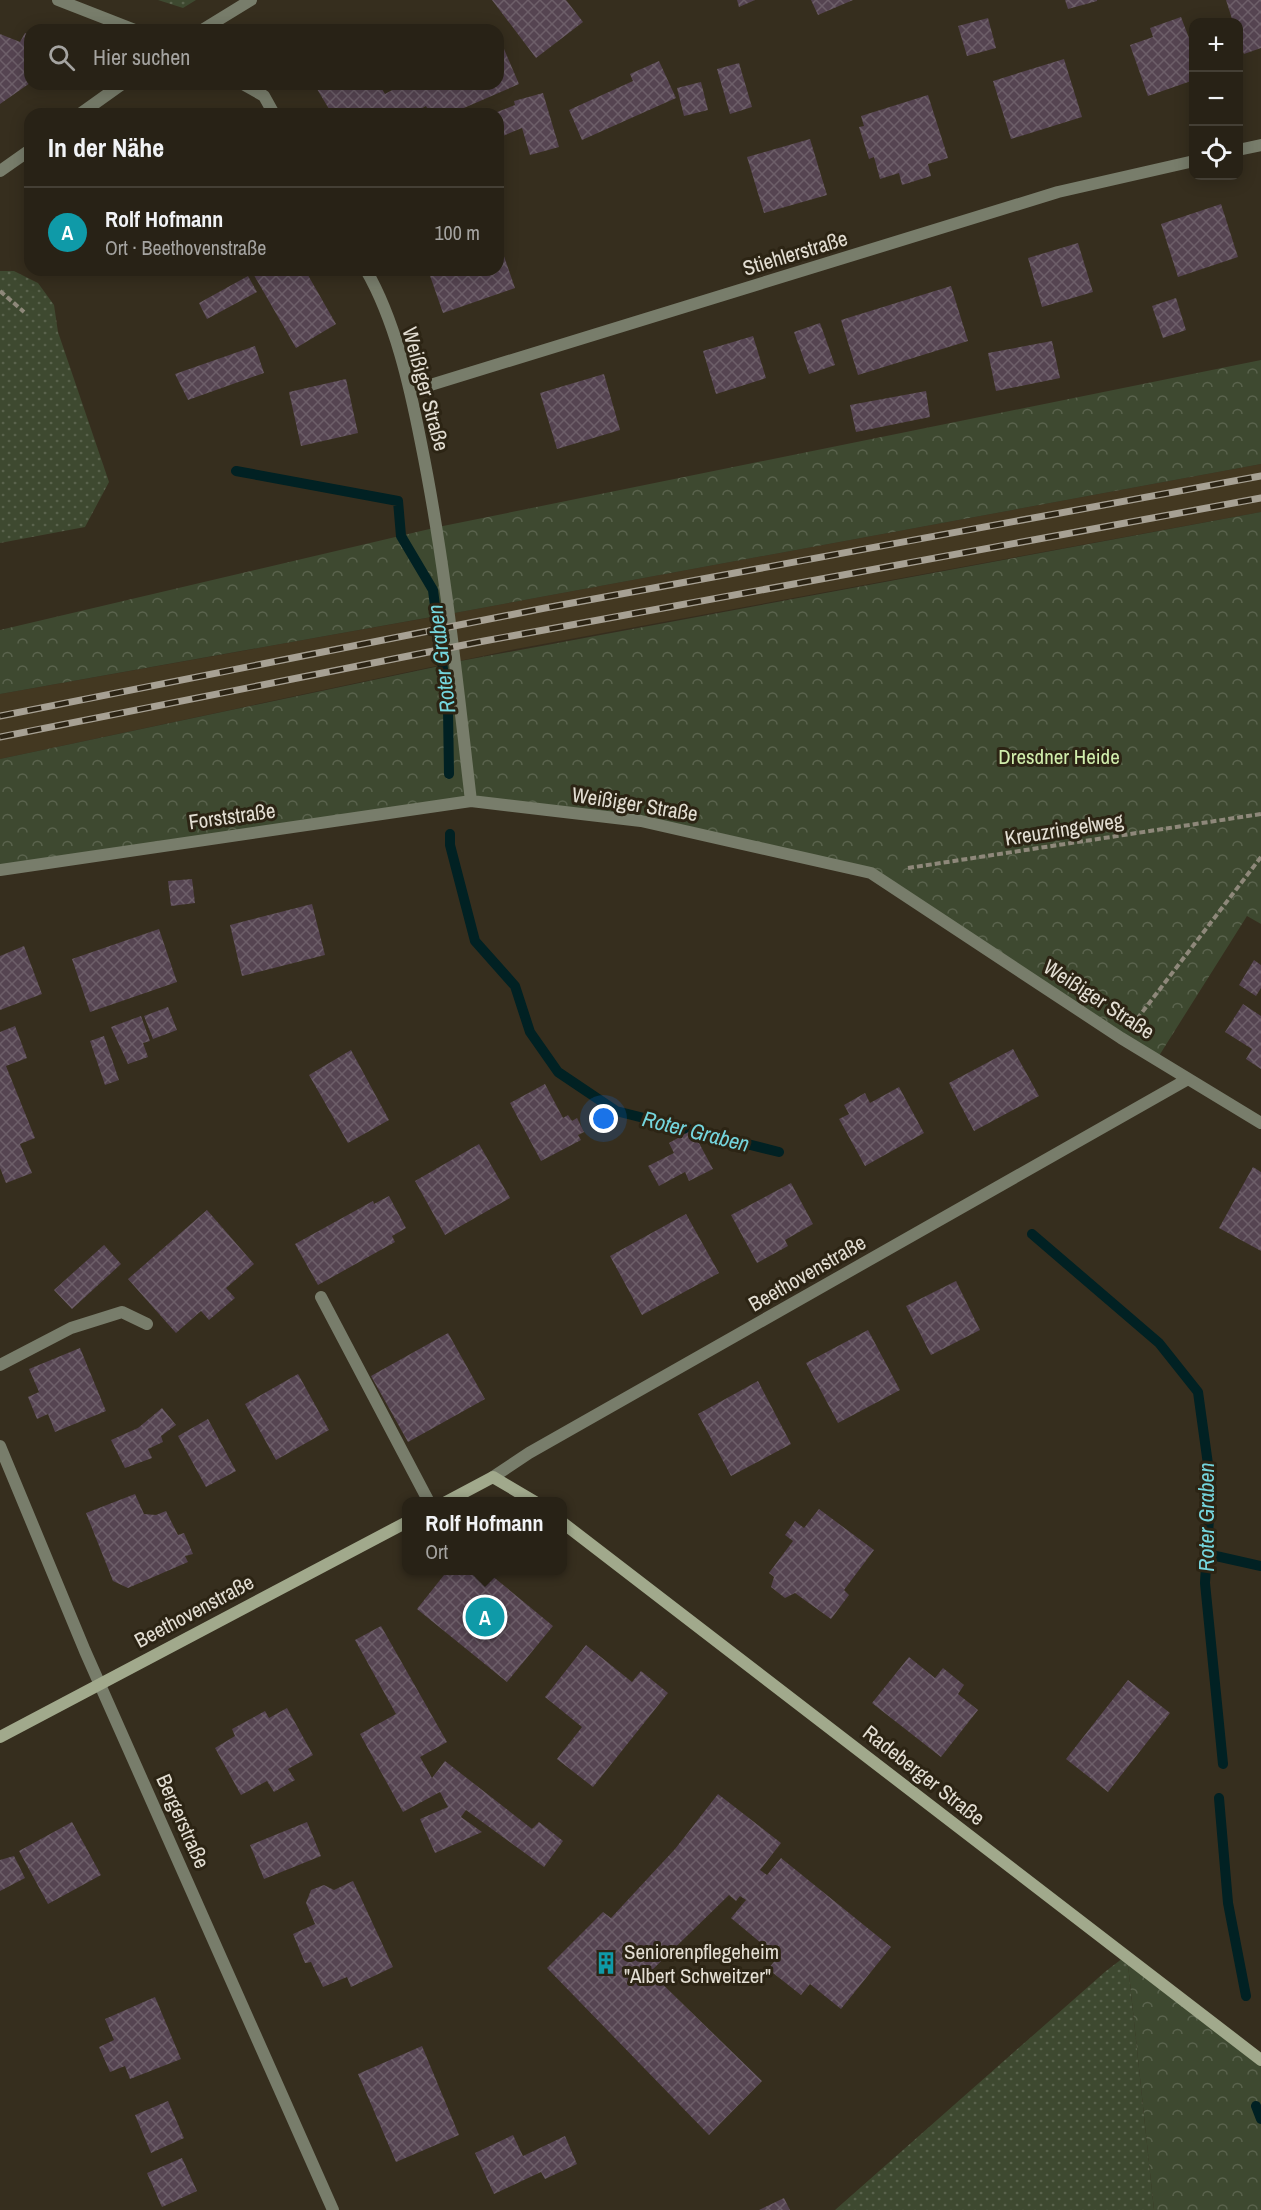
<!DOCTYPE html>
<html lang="de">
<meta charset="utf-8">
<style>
:root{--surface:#282216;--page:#302a1f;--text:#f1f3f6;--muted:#a5a4a1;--line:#443f35;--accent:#0acafa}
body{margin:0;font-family:"Archivo Narrow",sans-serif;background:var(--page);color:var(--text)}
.controls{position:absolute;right:18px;top:18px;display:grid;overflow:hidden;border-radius:12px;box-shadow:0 3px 15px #0003}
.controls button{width:54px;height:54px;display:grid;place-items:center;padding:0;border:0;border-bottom:2px solid var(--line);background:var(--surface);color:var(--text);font:30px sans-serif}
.you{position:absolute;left:604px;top:1119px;width:21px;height:21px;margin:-15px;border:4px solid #fff;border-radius:50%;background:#1a73e8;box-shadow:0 0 0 9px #1a73e833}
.badge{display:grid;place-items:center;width:39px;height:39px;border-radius:50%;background:var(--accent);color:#fff;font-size:20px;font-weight:700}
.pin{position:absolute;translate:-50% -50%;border:3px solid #fff;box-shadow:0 2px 6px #0006}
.popup{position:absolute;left:402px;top:1497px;width:165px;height:78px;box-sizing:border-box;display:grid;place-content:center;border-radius:12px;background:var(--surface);filter:drop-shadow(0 2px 4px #0005);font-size:20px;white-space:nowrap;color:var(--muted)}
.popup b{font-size:22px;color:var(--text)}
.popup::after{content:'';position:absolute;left:50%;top:100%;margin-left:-12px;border:12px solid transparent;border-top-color:var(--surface)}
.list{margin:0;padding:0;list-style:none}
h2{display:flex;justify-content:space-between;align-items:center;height:78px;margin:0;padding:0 24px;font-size:26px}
h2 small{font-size:20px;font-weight:400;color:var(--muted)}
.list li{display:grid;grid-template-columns:39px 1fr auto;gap:18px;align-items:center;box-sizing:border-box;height:90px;padding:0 24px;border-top:2px solid var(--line)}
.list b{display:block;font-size:22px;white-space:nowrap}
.list p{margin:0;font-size:20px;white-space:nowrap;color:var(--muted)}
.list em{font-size:20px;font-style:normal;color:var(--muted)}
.icon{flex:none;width:33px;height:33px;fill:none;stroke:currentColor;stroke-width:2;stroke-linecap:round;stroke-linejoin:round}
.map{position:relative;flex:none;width:1261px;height:2210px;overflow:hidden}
.search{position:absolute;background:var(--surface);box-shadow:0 3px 15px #0003;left:24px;top:24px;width:480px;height:66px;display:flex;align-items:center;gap:15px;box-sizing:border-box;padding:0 21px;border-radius:18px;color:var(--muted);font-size:22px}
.panel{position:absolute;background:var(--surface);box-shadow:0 3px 15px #0003;left:24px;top:108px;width:480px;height:168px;border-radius:18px}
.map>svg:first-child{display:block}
.built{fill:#433821}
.green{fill:url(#green-dots)}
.forest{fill:url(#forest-crowns)}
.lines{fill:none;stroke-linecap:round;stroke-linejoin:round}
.stream{stroke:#012123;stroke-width:10}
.building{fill:url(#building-cross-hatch)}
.path{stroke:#8e887a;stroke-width:4;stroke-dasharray:6 3;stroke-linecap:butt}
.lane{stroke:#787d6b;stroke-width:12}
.street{stroke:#787d6b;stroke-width:12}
.secondary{stroke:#a1a98c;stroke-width:12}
.rail-casing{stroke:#a7a194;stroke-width:7}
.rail{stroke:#2c2414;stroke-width:4.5;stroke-dasharray:14;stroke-linecap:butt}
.labels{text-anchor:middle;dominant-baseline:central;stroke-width:6;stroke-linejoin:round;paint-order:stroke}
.street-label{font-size:21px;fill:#e3ded3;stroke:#2c2414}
.park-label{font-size:21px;fill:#d1eeac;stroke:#2c2414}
.poi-label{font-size:21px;fill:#e3ded3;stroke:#2c2414;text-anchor:start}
.water-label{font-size:22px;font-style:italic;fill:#74d5dd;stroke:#2c2414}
</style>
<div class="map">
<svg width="1261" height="2210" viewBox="0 0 1261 2210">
<defs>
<pattern id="green-dots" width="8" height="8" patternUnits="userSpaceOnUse" patternTransform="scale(1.5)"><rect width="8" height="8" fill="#3e4930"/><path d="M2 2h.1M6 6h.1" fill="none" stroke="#5a634d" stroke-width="1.8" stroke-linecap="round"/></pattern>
<pattern id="forest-crowns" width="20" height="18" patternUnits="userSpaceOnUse" patternTransform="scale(1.5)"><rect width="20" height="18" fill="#3e4930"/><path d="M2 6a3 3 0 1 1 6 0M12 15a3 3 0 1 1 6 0" fill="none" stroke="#5a634d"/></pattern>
<pattern id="building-cross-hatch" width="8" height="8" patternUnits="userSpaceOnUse" patternTransform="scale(1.5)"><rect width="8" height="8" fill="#554451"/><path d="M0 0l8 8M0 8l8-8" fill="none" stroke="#6d5f69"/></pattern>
</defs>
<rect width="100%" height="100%" fill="#362e1e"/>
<path class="built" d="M1261,464V512L516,649L0,759V694L449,614Z"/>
<path class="green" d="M158,0H196L183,8Z
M0,271H14L38,283L54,305L58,332L109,482L85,527L0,543Z
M1127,1955L1154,2210H835L1106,1971Z"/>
<path class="forest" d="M1261,360V464L449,614L455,662L1261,512V924L1247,916L1157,1059L871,873L641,821L471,801L0,870V759L454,663L448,614L0,694V630L438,527Z
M1127,1955L1261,2061V2210H1154Z"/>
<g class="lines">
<path class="stream" d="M236,471L398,501L401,536L433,590L448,709L449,774
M450,834V845L475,941L515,986L530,1032L558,1072L616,1111L779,1152
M1032,1234L1159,1343L1198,1392L1211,1486L1205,1583L1223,1764
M1207,1554L1261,1566
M1219,1798L1228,1903L1246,1996
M1256,2106L1261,2119"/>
</g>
<path class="building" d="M492,0H566L583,22L536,58Z
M737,0H755L739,7Z
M811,0H853L818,15Z
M1065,0H1097V1L1068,9Z
M1226,0H1261V48L1244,54L1238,38V22H1233Z
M1181,17L1194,51V80L1148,96L1130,45L1153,37L1150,28Z
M988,18L996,48L967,56L958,26Z
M25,33L30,35V83L0,104V34L20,42Z
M498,35L519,84L450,114H430L426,106L413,114H332L314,84H379L385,94L403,84H498Z
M1064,59L1082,117L1011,139L993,81Z
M659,61L676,98L582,140L569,110L633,81L630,74Z
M739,63L752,107L730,114L717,69Z
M701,82L708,110L684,116L677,88Z
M543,93L559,147L530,155L522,128L498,138V114H492L515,105L514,101Z
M928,95L948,158L928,164L931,176L902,185L899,173L880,179L874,157L869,159L859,127L864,126L861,116Z
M810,139L827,195L764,213L747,157Z
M1221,204L1238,257L1178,277L1161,224Z
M498,239L515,288L443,313L428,270H498Z
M1078,243L1093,292L1042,307L1028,258Z
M251,270H305L336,324L296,348Z
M248,276L257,292L207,319L199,303Z
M951,286L968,341L858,375L841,320Z
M1176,298L1186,330L1163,338L1152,306Z
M820,323L835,365L809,374L794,332Z
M753,336L766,378L716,394L703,351Z
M1052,341L1060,378L996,391L988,353Z
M255,346L264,373L188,400L175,374Z
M604,374L620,430L557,449L540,393Z
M346,379L358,433L301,446L289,392Z
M926,391L930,417L856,432L850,405Z
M192,879L195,903L171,906L168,881Z
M312,904L325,955L242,976L230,925Z
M159,929L177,982L90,1012L72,959Z
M24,946L42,994L0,1010V956Z
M1254,960L1261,965V988L1256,996L1239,985Z
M1243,1004L1261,1016V1069L1246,1059L1252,1049L1225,1032Z
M168,1007L177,1030L153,1039L144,1016Z
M141,1016L150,1041L143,1043L148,1057L128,1064L111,1027Z
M15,1026L27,1058L6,1066L35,1138L20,1144L32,1173L6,1183L0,1168V1032Z
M104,1036L119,1080L105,1085L90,1041Z
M1013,1049L1039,1096L974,1131L949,1083Z
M351,1050L389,1120L348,1143L309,1075Z
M545,1084L563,1118L568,1115L572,1121L577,1118L584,1132L578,1135L581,1140L541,1161L510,1103Z
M899,1087L924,1133L865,1166L839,1119L849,1114L844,1105L865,1093L870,1103Z
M692,1130L713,1169L689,1181L685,1172L659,1186L648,1166L674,1153L669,1143Z
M479,1144L510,1198L445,1235L415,1181Z
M1253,1167L1261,1172V1251L1219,1228Z
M791,1183L813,1224L785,1240L788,1246L757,1263L731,1215Z
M389,1196L406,1228L392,1236L395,1242L318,1285L295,1244L373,1201L374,1204Z
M207,1210L254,1264L226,1288L235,1298L209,1320L201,1311L176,1333L128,1279Z
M686,1214L719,1273L642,1315L610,1256Z
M104,1245L121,1264L72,1309L54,1290Z
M956,1281L980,1330L931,1355L906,1306Z
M868,1330L900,1390L838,1423L806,1363Z
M448,1333L485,1399L408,1442L371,1376Z
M80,1348L106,1411L55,1432L48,1414L37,1419L28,1397L39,1392L29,1369Z
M298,1374L329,1430L276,1460L245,1404Z
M758,1381L791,1444L731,1476L698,1414Z
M162,1408L176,1425L161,1436L163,1442L148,1449L152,1458L125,1468L111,1440L138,1428Z
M208,1419L236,1471L206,1487L178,1436Z
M135,1494L144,1514L156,1515L166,1511L178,1535L184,1533L193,1554L185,1556L188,1562L128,1588L113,1581L86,1513Z
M819,1509L874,1550L844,1590L849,1595L831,1619L795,1593L785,1598L771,1587L774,1577L769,1573L793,1541L785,1535L795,1521L804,1528Z
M448,1570H485L553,1626L507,1682L417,1609Z
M381,1626L447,1742L420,1757L432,1778L445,1761L532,1829L539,1822L563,1841L544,1867L466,1810L461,1817L482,1832L435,1853L420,1819L448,1807L440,1792L403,1812L360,1734L396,1714L355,1640Z
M586,1645L632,1682L641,1671L668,1693L593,1787L557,1759L582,1727L545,1697Z
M909,1657L935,1678L943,1668L964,1685L958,1694L978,1710L941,1757L872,1703Z
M1128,1680L1170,1713L1108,1792L1066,1759Z
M287,1708L313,1755L288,1769L295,1780L274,1792L267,1781L241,1795L215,1748L235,1736L232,1729L265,1711L269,1718Z
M718,1794L781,1843L760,1870L767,1875L781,1858L891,1947L841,2009L810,1984L801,1995L768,1969L778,1957L731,1918L746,1900L740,1896L736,1901L729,1895L650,1972L762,2081L709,2135L547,1968L603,1912L611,1918L675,1849Z
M72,1822L101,1875L48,1904L19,1851Z
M307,1822L321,1856L264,1879L250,1845Z
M14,1856L25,1878L0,1891V1860Z
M353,1881L393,1967L351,1987L347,1977L323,1987L311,1962L305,1963L293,1934L315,1924L306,1903L311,1890L324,1885L334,1890Z
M155,1997L181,2059L130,2079L125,2066L110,2072L99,2047L114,2040L105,2019Z
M422,2046L459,2135L396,2162L358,2074Z
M168,2101L184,2138L151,2153L135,2115Z
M513,2135L523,2156L565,2136L577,2164L545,2179L541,2172L494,2194L475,2153Z
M182,2158L197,2191L162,2207L147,2173Z
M784,2198L790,2210H759Z"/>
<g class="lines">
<path class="path" d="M0,291L24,312
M908,868L1261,814
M1137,1019L1261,857"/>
<path class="lane" d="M321,1297L429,1502
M0,1365L71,1328L122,1312L147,1324"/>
<path class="street" d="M58,0L135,30
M202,30L251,0
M243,84L264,96L274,114
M80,114L122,84
M1238,150L1261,145
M0,171L30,150
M366,270C395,320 410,387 421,443C445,561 457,681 471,801
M411,391L1058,192L1194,161
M0,870L471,801L641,821L871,873L1121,1038L1261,1123
M0,1446L85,1651L333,2210
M493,1477L529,1453L1188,1079"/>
<path class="secondary" d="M446,1502L493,1477L535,1502
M563,1523L1261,2060
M0,1737L407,1522"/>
<g class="rail-casing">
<path id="rail" d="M0,716L545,608L1261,476
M0,737L484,641L1261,498"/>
</g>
<use href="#rail" class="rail"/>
</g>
<defs>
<g id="building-bare" transform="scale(1.8)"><path d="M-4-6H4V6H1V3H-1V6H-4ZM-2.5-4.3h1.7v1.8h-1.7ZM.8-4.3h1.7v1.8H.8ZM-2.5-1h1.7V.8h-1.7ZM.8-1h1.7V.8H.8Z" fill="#0f9aa8" stroke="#2c2414" stroke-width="2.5" paint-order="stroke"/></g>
</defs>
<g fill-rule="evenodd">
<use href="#building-bare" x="606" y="1963"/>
</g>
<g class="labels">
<g class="street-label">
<text transform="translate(795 253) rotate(-17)">Stiehlerstraße</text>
<text transform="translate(426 389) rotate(75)">Weißiger Straße</text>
<text transform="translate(635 804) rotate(9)">Weißiger Straße</text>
<text transform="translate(232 816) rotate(-8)">Forststraße</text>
<text transform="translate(1064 829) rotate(-9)">Kreuzringelweg</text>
<text transform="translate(1099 999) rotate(33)">Weißiger Straße</text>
<text transform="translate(807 1273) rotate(-30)">Beethovenstraße</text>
<text transform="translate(194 1611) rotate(-28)">Beethovenstraße</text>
<text transform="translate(924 1775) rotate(38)">Radeberger Straße</text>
<text transform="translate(183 1821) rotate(66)">Bergerstraße</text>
</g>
<g class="park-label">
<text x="1059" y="756">Dresdner Heide</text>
</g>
<g class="poi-label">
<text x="624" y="1951">Seniorenpflegeheim<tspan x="624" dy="24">"Albert Schweitzer"</tspan></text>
</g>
<g class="water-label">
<text transform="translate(441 659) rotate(-97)">Roter Graben</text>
<text transform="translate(696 1131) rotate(14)">Roter Graben</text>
<text transform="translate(1206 1517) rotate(-90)">Roter Graben</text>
</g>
</g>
</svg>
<div class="controls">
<button>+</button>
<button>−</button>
<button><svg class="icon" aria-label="locate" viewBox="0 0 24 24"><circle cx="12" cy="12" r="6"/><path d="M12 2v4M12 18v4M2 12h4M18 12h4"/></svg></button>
</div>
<div class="you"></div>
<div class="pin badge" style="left:485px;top:1617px;background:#0f9aa8">A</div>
<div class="popup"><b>Rolf Hofmann</b>Ort</div>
<div class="search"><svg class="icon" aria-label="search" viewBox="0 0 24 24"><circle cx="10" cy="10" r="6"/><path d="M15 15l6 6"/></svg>Hier suchen</div>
<section class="panel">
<h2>In der Nähe<small></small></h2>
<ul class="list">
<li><span class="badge" style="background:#0f9aa8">A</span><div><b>Rolf Hofmann</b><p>Ort · Beethovenstraße</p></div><em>100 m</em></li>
</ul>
</section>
</div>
